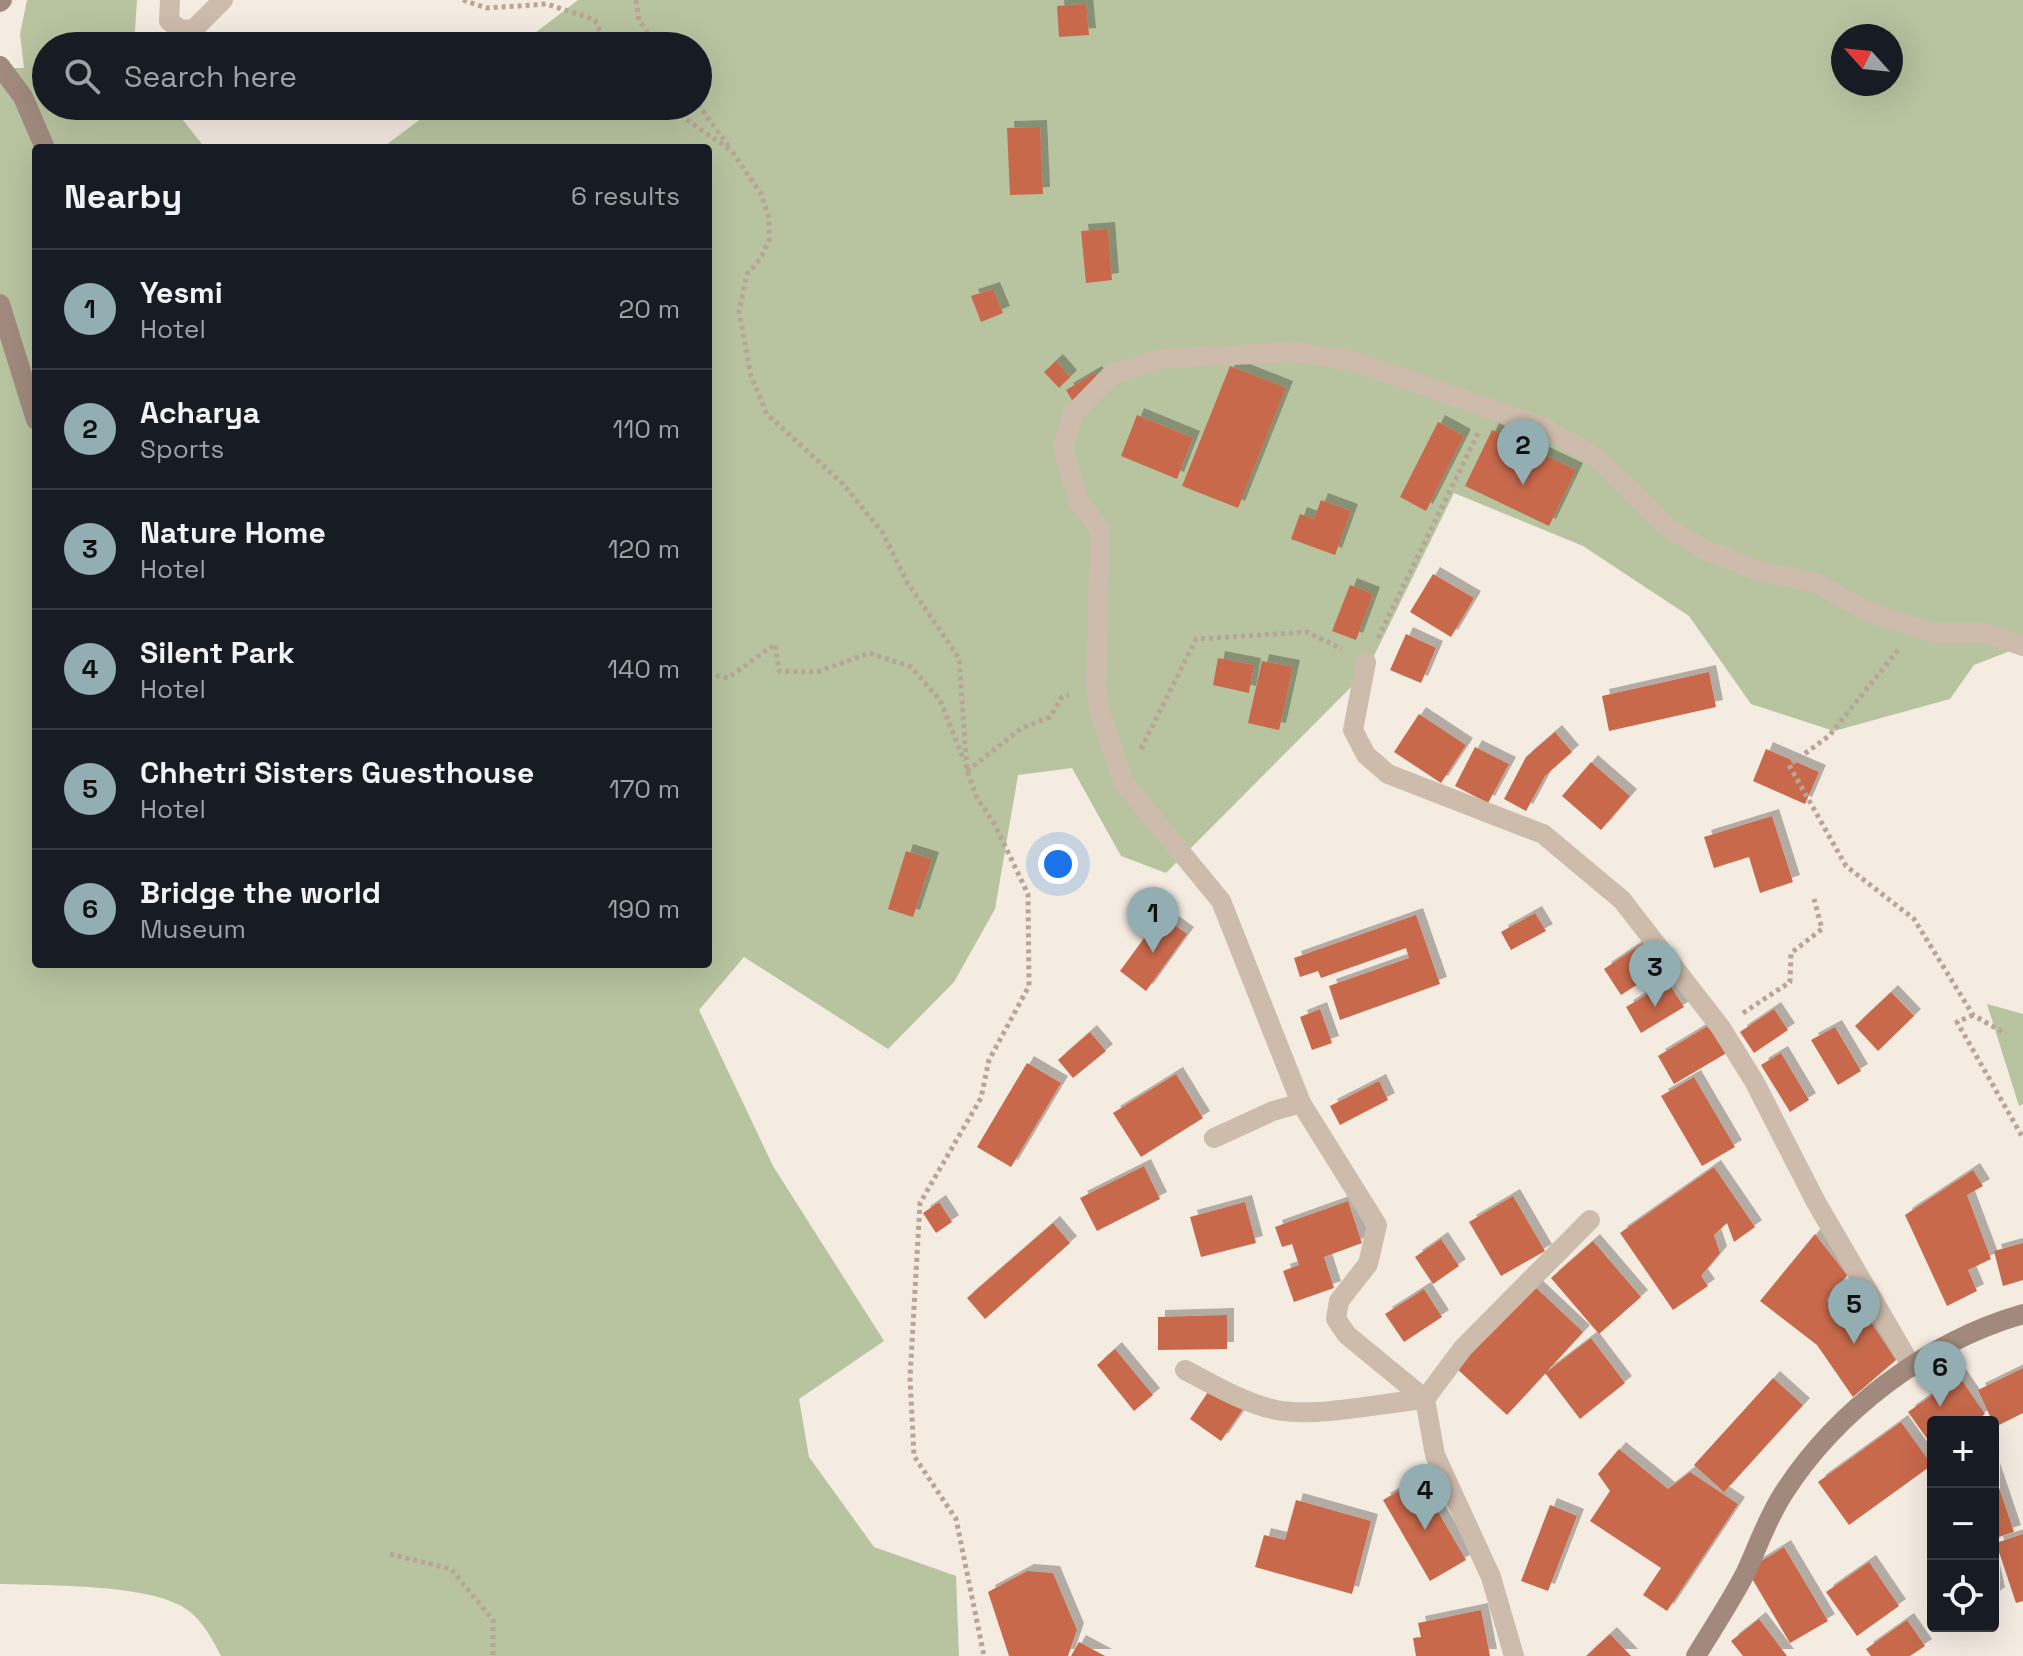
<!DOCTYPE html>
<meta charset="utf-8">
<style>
:root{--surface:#171b24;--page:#20242c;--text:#f1f3f6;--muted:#9ea1a6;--line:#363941;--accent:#92aeb2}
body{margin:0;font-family:"Space Grotesk",sans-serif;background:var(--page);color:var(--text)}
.controls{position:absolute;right:24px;bottom:24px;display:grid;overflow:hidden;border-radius:8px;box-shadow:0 8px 32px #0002}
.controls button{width:72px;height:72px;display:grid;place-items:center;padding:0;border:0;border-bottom:2px solid var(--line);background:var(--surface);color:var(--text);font:40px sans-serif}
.compass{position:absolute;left:1831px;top:24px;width:72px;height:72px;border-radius:50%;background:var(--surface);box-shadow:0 8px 32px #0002;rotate:297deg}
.you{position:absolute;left:1058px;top:864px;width:28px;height:28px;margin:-20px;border:6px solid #fff;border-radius:50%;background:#1a73e8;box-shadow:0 0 0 12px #1a73e833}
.badge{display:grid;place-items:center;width:52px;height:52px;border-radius:50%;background:var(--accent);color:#111;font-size:26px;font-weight:700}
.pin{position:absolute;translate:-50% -66px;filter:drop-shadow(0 2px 4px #0008)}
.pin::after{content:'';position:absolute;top:42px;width:28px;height:24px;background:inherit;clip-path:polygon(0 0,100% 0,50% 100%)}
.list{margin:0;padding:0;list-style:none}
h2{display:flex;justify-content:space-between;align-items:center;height:104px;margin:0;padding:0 32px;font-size:34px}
h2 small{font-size:26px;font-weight:400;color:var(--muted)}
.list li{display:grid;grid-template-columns:52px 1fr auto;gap:24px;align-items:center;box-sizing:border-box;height:120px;padding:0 32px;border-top:2px solid var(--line)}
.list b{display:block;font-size:30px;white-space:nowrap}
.list p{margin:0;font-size:26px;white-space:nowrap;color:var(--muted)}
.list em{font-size:26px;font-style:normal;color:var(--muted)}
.icon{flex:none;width:44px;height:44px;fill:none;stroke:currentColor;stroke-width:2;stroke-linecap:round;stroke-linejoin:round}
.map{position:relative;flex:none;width:2023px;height:1656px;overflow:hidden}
.search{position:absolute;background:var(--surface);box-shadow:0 8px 32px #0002;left:32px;top:32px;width:680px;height:88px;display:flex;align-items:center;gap:20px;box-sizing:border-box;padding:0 28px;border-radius:44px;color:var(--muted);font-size:30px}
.panel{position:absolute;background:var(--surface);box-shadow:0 8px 32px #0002;left:32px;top:144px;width:680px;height:824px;border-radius:8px}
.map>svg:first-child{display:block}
.green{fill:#b8c4a0;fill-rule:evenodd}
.building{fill:#c8694b;filter:url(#shadow)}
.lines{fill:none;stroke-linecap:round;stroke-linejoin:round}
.path{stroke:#b9a596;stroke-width:5;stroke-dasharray:4 4;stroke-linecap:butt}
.lane{stroke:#cdbbac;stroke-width:20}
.street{stroke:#cdbbac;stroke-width:20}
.secondary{stroke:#a18a7d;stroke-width:20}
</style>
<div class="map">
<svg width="2023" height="1656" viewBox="0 0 2023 1656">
<defs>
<filter id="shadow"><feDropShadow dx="7" dy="-7" stdDeviation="0" flood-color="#0004"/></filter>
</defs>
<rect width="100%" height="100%" fill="#f4ebe1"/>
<path class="green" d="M27,0H137L134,46H46V106H172L205,148H36V964H708V148H382L438,106H698V46H518L578,0H2023V646L1974,665L1950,699L1834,731L1751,704L1689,616L1583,546L1454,493L1366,672L1166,873L1121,856L1072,768L1018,775L995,909L954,982L888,1049L744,957L699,1010L773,1166L884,1341L799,1399L809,1457L874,1547L956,1576L959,1656H221C212,1639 204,1623 189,1611C154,1583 46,1586 0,1584V68H24L20,34ZM1843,36H1891V84H1843Z
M1987,1004L2023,1014V1104L2019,1106Z"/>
<path class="building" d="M1086,4L1089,35L1059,37L1057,6Z
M1040,127L1043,194L1010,195L1007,128Z
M1108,229L1112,280L1086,283L1081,231Z
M993,289L1003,313L981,322L971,296Z
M1056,361L1070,377L1059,388L1044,372Z
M1230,366L1286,388L1238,508L1182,486Z
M1095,373L1101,383L1072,400L1066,390Z
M1137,415L1193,438L1177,479L1121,456Z
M1438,422L1464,436L1426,511L1400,497Z
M1492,430L1576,470L1549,526L1465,486Z
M1321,500L1351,511L1335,555L1291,539L1300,514L1314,519Z
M1433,574L1474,598L1451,637L1410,612Z
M1350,585L1373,594L1356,640L1332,631Z
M1406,634L1436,648L1421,683L1390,670Z
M1218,658L1254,665L1249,693L1213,685Z
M1262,661L1293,667L1279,730L1248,723Z
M1709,672L1716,707L1609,731L1602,696Z
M1419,714L1466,745L1441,783L1394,752Z
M1555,732L1572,752L1545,776L1526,811L1504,799L1526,757Z
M1475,747L1509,764L1488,803L1455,786Z
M1766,749L1819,772L1805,804L1753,781Z
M1591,762L1630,796L1601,830L1562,796Z
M1772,816L1793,882L1760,893L1749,857L1714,868L1704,837Z
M906,851L932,859L913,917L888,909Z
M1535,913L1546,931L1511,950L1501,932Z
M1161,915L1187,934L1146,991L1120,971Z
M1416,915L1440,984L1340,1020L1329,986L1409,958L1406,948L1321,978L1318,971L1300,977L1294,958Z
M1643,943L1660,970L1621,995L1604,969Z
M1668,982L1684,1007L1641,1033L1626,1007Z
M1891,992L1914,1016L1878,1051L1855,1026Z
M1320,1009L1332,1043L1312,1050L1300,1017Z
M1774,1009L1788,1030L1754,1053L1740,1032Z
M1714,1022L1730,1051L1674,1084L1658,1056Z
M1835,1027L1861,1071L1838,1085L1811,1040Z
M1090,1032L1106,1051L1073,1078L1058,1060Z
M1781,1053L1809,1100L1790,1112L1761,1065Z
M1027,1063L1061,1083L1011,1167L977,1147Z
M1176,1074L1203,1118L1141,1157L1113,1113Z
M1694,1077L1735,1147L1702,1166L1661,1096Z
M1379,1081L1388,1100L1340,1125L1330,1106Z
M1144,1166L1160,1199L1097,1231L1080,1198Z
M1714,1167L1755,1227L1734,1242L1727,1223L1714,1235L1720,1253L1701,1276L1708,1286L1673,1310L1620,1233Z
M1973,1170L1983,1186L1967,1195L1991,1259L1968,1270L1977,1291L1947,1306L1905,1215Z
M1513,1196L1545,1251L1501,1276L1469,1222Z
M1348,1201L1362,1243L1324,1257L1334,1288L1294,1302L1283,1271L1299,1265L1292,1244L1282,1247L1275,1227Z
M939,1202L952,1222L936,1233L923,1213Z
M1245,1202L1256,1243L1201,1257L1190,1217Z
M1053,1223L1070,1243L985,1319L967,1298Z
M1815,1234L1847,1275L1827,1300L1857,1323L1865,1313L1896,1360L1853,1397L1817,1345L1760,1301Z
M1441,1239L1459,1266L1433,1284L1415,1257Z
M1593,1241L1641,1297L1599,1334L1551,1278Z
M2023,1243V1280L2003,1286L1994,1251Z
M1532,1284L1583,1332L1507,1415L1455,1367Z
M1424,1289L1442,1317L1404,1342L1385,1314Z
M1227,1315V1349L1158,1350V1317Z
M1591,1338L1625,1383L1580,1419L1545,1373Z
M1115,1349L1153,1395L1134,1411L1097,1365Z
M2023,1368V1413L1995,1427L1978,1390Z
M1959,1376L1985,1414L1974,1422H1933V1447L1908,1412Z
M1773,1378L1803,1405L1724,1492L1694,1465Z
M1212,1386L1243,1409L1221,1441L1190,1419Z
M1901,1422L1932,1465L1849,1525L1818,1482Z
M1619,1449L1668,1489L1690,1472L1738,1504L1667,1611L1643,1595L1661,1568L1590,1521L1610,1491L1598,1474Z
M1993,1470L2014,1532L1993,1539Z
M1419,1479L1466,1560L1430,1581L1383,1500Z
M1296,1500L1371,1521L1352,1594L1255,1567L1264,1535L1285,1540Z
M1550,1505L1577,1516L1548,1591L1521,1581Z
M2023,1534V1601L2016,1603L1996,1543Z
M1784,1547L1828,1621L1790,1643L1747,1570Z
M1869,1562L1899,1606L1857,1636L1826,1592Z
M1027,1571L1053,1573L1077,1630L1068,1656H1009L988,1592Z
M1993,1571L1998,1594L1993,1598Z
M1481,1610L1490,1656H1416L1413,1638L1421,1637L1418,1623Z
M1759,1619L1787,1656H1743L1731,1641Z
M1907,1620L1925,1646L1910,1656H1871L1866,1649Z
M1610,1634L1631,1656H1586Z
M1079,1642L1105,1656H1071Z"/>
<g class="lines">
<path class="path" d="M463,0L487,8L547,4L595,20L606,46
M636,0L639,20L657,46
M698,104L729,147
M667,106L732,151L761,194L769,218V240L761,258L747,274L739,311L751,376L767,414L843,484L883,533L907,582L959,658L967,771L977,798L994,823L1028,894L1029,986L989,1060L981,1098L920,1203L910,1378L914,1456L956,1519L984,1656
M1378,638L1479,431
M1898,650L1829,736L1789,765L1846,866L1914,919L1973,1015L2006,1034
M708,674L728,678L775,644L779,671L817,672L869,653L911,667L940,700L964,761
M1141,749L1196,639L1307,632L1342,649
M967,771L1022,728L1050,717L1062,697L1069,695
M1743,1013L1790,982L1791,953L1822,929L1814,899
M1973,1015L1957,1022L2023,1138
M390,1554L451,1569L493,1620V1656"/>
<path class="lane" d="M1214,1138L1273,1111L1301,1103"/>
<path class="street" d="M170,0L169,21L181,30L194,29L223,0
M1366,662L1353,730L1366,755L1388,774L1543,834L1622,900L1721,1028L1754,1081L1816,1202L1912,1367
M1185,1370C1214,1385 1244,1403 1276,1410C1318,1418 1381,1403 1425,1399L1463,1348L1590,1220
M1514,1656L1491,1577L1435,1455L1425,1399L1347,1335L1336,1319L1339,1301L1368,1264L1377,1225L1301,1103L1221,901L1124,783L1099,710L1096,685L1100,530L1078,500L1063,448L1073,414L1111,375L1160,359L1293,352L1349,360L1543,427L1596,457L1666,526L1701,548L1759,571L1816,583L1870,613L1934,633H1986L2023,646"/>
<path class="secondary" d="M0,2L2,0
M0,66L23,97L45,148
M0,304L36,420
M1696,1656C1713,1628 1731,1601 1746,1572C1758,1546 1767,1519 1783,1494C1836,1411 1928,1341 2023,1314"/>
</g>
</svg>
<div class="controls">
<button>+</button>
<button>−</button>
<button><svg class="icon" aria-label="locate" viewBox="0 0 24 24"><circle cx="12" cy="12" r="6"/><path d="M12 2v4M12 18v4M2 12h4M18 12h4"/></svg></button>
</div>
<svg class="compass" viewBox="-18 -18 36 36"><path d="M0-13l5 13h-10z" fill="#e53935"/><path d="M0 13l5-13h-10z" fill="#9ea1a6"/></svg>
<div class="you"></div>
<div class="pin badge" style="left:1153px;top:953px">1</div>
<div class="pin badge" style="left:1523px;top:485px">2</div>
<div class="pin badge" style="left:1655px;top:1007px">3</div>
<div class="pin badge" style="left:1425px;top:1530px">4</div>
<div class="pin badge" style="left:1854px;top:1344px">5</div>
<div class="pin badge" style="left:1940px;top:1407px">6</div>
<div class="search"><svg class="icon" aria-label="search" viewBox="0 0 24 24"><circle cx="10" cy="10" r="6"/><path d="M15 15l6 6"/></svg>Search here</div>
<section class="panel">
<h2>Nearby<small>6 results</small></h2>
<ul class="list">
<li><span class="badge">1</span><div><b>Yesmi</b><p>Hotel</p></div><em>20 m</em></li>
<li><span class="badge">2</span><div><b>Acharya</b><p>Sports</p></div><em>110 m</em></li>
<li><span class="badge">3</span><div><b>Nature Home</b><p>Hotel</p></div><em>120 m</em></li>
<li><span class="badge">4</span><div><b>Silent Park</b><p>Hotel</p></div><em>140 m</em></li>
<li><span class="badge">5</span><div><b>Chhetri Sisters Guesthouse</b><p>Hotel</p></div><em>170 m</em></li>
<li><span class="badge">6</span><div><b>Bridge the world</b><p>Museum</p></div><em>190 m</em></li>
</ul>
</section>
</div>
